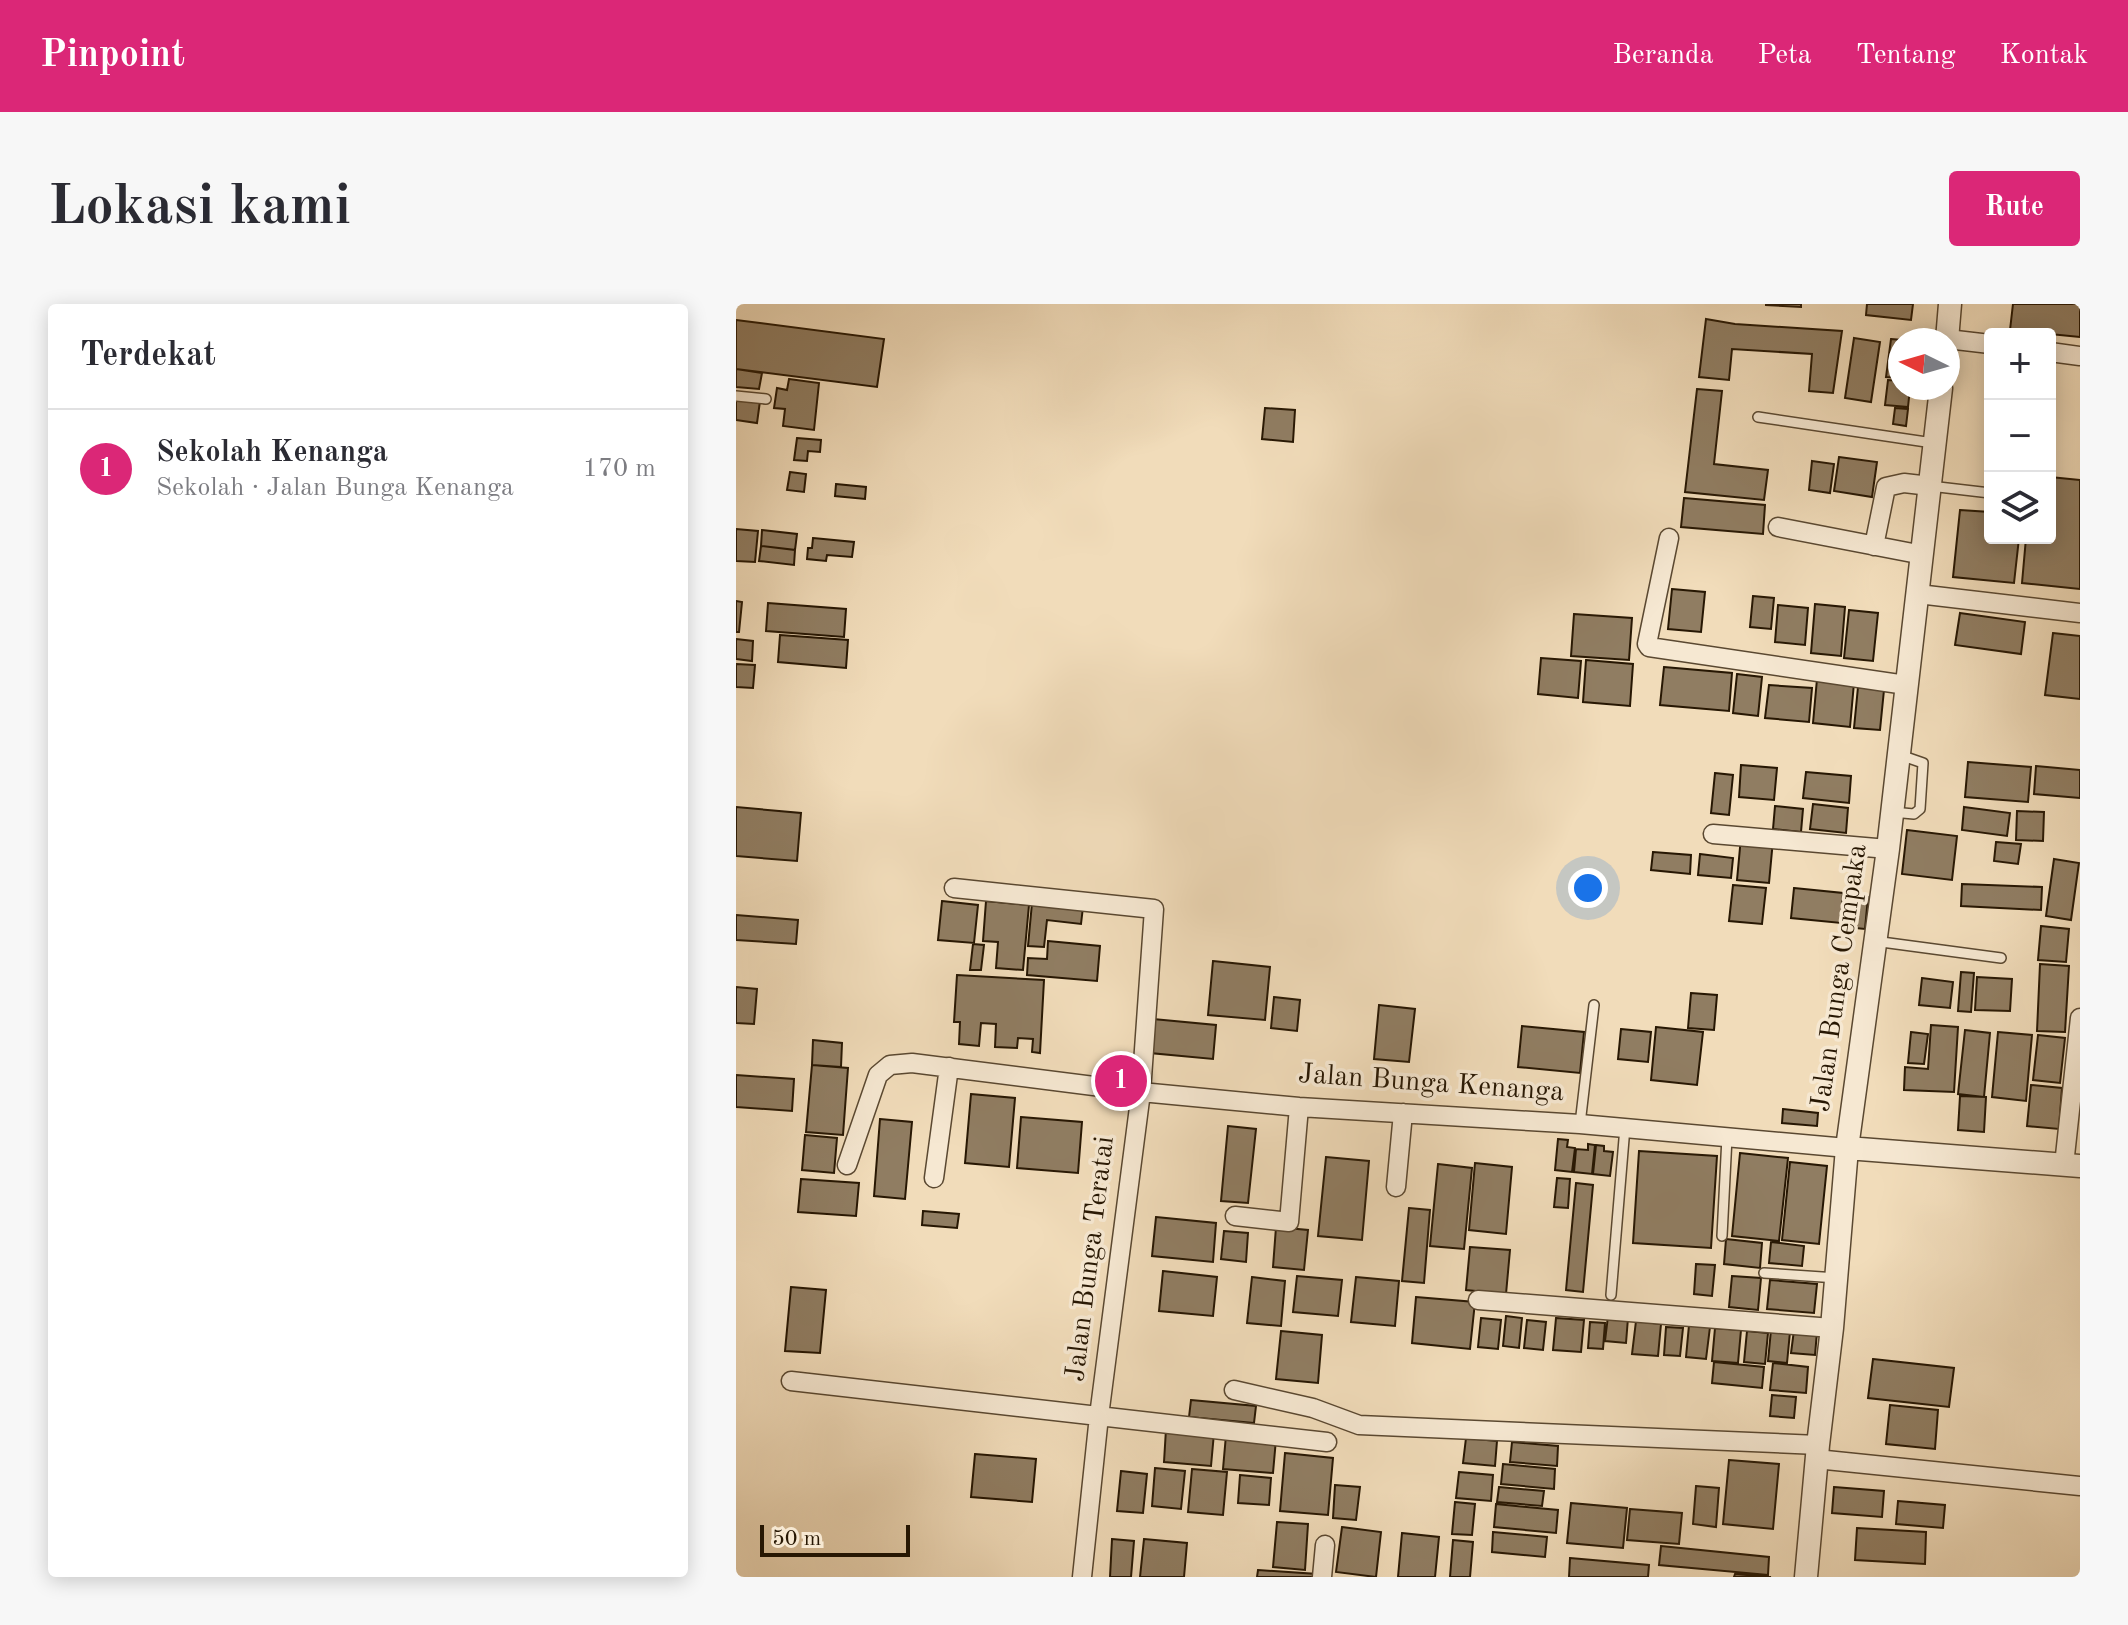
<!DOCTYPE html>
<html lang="id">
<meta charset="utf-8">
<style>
:root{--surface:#fff;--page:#f7f7f7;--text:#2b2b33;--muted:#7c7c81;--line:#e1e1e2;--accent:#db2777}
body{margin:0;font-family:"Old Standard TT",serif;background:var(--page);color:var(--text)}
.controls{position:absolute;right:24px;top:24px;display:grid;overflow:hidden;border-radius:8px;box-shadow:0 4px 20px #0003}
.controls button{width:72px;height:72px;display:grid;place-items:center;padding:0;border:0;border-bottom:2px solid var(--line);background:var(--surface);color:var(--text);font:40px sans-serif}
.compass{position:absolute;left:1152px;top:24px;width:72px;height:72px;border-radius:50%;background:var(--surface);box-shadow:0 4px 20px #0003;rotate:275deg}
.scale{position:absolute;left:24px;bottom:20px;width:150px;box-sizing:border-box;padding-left:8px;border:4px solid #271703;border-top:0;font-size:22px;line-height:28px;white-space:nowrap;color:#271703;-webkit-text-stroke:6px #f6e8d2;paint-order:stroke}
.you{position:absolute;left:852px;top:584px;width:28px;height:28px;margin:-20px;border:6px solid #fff;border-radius:50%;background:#1a73e8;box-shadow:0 0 0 12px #1a73e833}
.badge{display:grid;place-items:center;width:52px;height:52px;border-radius:50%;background:var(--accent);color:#fff;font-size:26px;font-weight:700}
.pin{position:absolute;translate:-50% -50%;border:4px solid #fff;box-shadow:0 2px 8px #0006}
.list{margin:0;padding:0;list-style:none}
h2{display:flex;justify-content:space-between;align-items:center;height:104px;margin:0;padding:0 32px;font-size:34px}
h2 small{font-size:26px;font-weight:400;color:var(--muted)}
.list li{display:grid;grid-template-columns:52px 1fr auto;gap:24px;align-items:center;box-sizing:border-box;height:120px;padding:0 32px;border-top:2px solid var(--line)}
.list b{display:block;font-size:30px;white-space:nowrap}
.list p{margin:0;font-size:26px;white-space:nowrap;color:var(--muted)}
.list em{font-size:26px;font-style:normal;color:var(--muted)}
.icon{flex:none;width:44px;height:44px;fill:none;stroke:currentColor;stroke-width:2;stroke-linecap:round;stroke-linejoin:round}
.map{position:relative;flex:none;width:1344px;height:1273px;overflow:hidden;border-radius:8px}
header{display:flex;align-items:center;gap:48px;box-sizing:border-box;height:112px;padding:0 40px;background:var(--accent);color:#fff}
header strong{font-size:38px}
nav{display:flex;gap:44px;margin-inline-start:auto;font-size:28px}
.intro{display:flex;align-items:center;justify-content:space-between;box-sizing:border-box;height:192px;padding:0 48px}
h1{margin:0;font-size:56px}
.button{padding:20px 36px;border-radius:8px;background:var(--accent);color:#fff;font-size:28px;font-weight:700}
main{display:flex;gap:48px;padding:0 48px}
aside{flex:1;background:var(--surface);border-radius:8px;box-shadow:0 4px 20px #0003}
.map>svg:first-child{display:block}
.building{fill:#907d62;stroke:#271703;stroke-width:2}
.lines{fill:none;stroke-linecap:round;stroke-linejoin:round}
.service-casing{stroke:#5a4831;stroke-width:12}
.minor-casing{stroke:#5a4831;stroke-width:21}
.tertiary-casing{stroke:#5a4831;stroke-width:25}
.service{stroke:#f6e8d2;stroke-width:9}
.minor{stroke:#f6e8d2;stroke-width:18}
.tertiary{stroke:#f6e8d2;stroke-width:22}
.labels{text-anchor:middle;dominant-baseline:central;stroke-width:7;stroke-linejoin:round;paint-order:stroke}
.street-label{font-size:28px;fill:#271703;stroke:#f6e8d2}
</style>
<header>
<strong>Pinpoint</strong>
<nav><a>Beranda</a><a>Peta</a><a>Tentang</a><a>Kontak</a></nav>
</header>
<div class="intro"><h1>Lokasi kami</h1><a class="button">Rute</a></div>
<main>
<aside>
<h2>Terdekat<small></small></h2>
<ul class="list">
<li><span class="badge">1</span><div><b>Sekolah Kenanga</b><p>Sekolah · Jalan Bunga Kenanga</p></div><em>170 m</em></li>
</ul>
</aside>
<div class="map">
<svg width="1344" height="1273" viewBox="0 0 1344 1273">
<rect width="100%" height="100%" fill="#f1dcba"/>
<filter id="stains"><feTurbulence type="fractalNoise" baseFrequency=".0025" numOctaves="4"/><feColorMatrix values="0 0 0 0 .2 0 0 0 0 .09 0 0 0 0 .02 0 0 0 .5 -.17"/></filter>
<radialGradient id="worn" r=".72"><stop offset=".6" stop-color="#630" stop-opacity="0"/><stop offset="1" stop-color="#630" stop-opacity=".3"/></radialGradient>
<path class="building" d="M1030,0H1065V3L1030,1Z
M1131,0H1177L1175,16L1130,11Z
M1277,0H1344V33L1274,26Z
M970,15L999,20L1106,27L1097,89L1073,87L1076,50L996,45L993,76L963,73Z
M0,16L148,35L141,83L0,65Z
M1118,34L1144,38L1135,98L1109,94Z
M1155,35L1167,36H1164V74L1150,73Z
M0,65L26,69L23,85L0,83Z
M53,75L83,79L78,126L47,122L49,105L38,104L41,84L51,86Z
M1152,76L1164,77V84H1174L1172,103L1149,101Z
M961,85L986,87L978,160L1032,166L1028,196L949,188Z
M0,94L24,97L21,119L0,116Z
M529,104L559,106L557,138L526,135Z
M1159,104L1172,105L1170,122L1157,120Z
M61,134L85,136L84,148L72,147L71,157L58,156Z
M1103,153L1141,158L1136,193L1098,187Z
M1076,157L1098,160L1094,189L1073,186Z
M54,168L70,170L68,188L51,186Z
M1314,173L1344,176V285L1286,279L1290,234H1314Z
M100,180L130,183L129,195L99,192Z
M948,194L1029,201L1027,230L945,223Z
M1224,206L1254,208V234H1283L1278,279L1217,273Z
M0,225L22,227L19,258L0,257Z
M26,226L61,230L59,246L25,242Z
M77,234L118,238L116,253L91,251L90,257L71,255L72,244H76Z
M25,242L59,246L58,261L23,257Z
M936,285L969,288L965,328L932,325Z
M1017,292L1038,294L1035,325L1014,323Z
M0,297L6,298L3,328H0Z
M32,299L110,305L108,333L30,327Z
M1079,300L1109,303L1105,352L1075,349Z
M1042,301L1072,304L1069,341L1039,338Z
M1113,306L1142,309L1137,357L1108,354Z
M1224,309L1289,318L1285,350L1219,341Z
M838,310L896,314L893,356L835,352Z
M1317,329L1344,332V395L1309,391Z
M44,331L112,336L110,364L42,358Z
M0,335L17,337L16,357L0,355Z
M805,354L845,357L842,394L802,390Z
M850,356L897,360L894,402L847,398Z
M0,360L19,361L17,384L0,383Z
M928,363L996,369L993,407L924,401Z
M1001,370L1026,373L1022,412L997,409Z
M1081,375L1118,379L1114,423L1077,419Z
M1033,381L1076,384L1073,418L1029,414Z
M1122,383L1148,386L1144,426L1118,424Z
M1232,458L1295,463L1292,498L1229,493Z
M1005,461L1041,464L1038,496L1003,493Z
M1300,462L1344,466V494L1298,490Z
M1070,468L1115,472L1113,499L1067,494Z
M979,469L997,471L993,511L975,509Z
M1077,500L1112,504L1110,529L1074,525Z
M1039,502L1067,505L1065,528L1037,525Z
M0,503L65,509L61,557L0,552Z
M1228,503L1274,509L1271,532L1226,526Z
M1281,507L1308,508L1307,537L1280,536Z
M1171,526L1221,532L1216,576L1166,570Z
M1005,533L1037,536L1033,579L1001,576Z
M1260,538L1285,540L1282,560L1258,557Z
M917,548L955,551L954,570L915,566Z
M964,550L997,554L995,574L962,571Z
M1318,555L1343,559L1335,616L1310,612Z
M1226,580L1306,583L1305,606L1225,602Z
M997,581L1030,584L1026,620L993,617Z
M1058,584L1107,589L1105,619L1055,614Z
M1112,591L1132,593L1129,625L1109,623Z
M206,597L242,601L238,639L202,636Z
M250,597L293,601L287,666L260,664L262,638L247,637Z
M296,599L347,603L345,620L311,616L308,643L292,642Z
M0,611L62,616L60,640L0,636Z
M1305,622L1333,625L1330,658L1302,656Z
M312,637L364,642L361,677L291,671L292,654L311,655Z
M237,640L248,641L245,666H234Z
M477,657L534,663L529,716L472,711Z
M1304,660L1333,662L1329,728L1301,727Z
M1225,668L1238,669L1235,708L1222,707Z
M221,671L308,676L304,749L296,748L297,735L282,734L281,744L259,743L260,720L245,719L243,742L223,740L224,718H218Z
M1241,673L1276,675L1274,707L1239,706Z
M1186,674L1217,678L1214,704L1183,701Z
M0,683L21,685L18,720L0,719Z
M955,689L981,691L978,726L952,724Z
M538,693L564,696L561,727L535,724Z
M643,701L679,705L673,758L638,755Z
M417,715L480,721L477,755L414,749Z
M1195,721L1222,723L1218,788L1168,786L1169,763L1192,765Z
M786,722L848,728L844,769L782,763Z
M920,723L967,728L961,781L915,776Z
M885,725L915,728L912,758L882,755Z
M1229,726L1254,729L1248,793L1222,790Z
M1175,728L1192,730L1188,760L1172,759Z
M1262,728L1296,731L1290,797L1256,793Z
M1302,731L1329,734L1324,779L1297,776Z
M77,736L106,739L105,763L76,761Z
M76,761L112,764L107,831L70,828Z
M0,771L58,775L56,807L0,803Z
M1295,781L1326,784L1323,825L1291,822Z
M235,790L279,794L273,863L229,859Z
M1224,792L1250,793L1248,828L1222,826Z
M1047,805L1082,809L1081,822L1046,819Z
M285,813L346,818L342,869L281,864Z
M144,815L176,818L169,895L138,892Z
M492,822L520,825L512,899L485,897Z
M69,831L101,834L98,869L66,866Z
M822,835L832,836L831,843L839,844L836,868L819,866Z
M852,840L859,841L856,870L838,868L840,845L852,846Z
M860,841L868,842V847L877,848L874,872L857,870Z
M903,847L981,852L975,944L897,939Z
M1004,849L1052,854L1043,937L996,932Z
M590,853L633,857L626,936L582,932Z
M1054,858L1091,862L1083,940L1046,936Z
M739,859L776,863L770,930L733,926Z
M702,860L736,864L728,945L694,942Z
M821,874L834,875L832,904L818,903Z
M65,875L123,879L120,912L62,908Z
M840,879L857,881L847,988L830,986Z
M673,904L694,906L688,979L666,977Z
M187,907L223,910L221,924L186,921Z
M420,913L480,919L477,958L416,952Z
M540,923L572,926L568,966L537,963Z
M488,927L512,929L510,958L485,955Z
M990,935L1026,939L1024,964L988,960Z
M1035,938L1068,942L1066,962L1033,959Z
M734,943L774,946L770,990L730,986Z
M960,960L979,961L976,992L958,990Z
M427,967L481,973L477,1012L423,1007Z
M561,972L606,976L602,1012L557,1008Z
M996,972L1025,974L1022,1006L993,1003Z
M516,973L549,977L545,1022L511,1019Z
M620,973L663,977L659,1022L615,1018Z
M1034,976L1081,980L1078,1009L1031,1005Z
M55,983L90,986L84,1049L49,1047Z
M680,993L739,998L734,1045L676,1039Z
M770,1012L786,1014L783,1044L767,1042Z
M872,1012L892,1014L890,1039L869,1037Z
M745,1014L765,1016L762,1045L742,1043Z
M820,1014L848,1016L845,1048L817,1046Z
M791,1016L810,1018L807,1046L788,1044Z
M900,1017L925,1020L922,1052L896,1050Z
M854,1018L869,1019L867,1045L852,1044Z
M953,1021L974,1023L970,1055L950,1053Z
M930,1023L947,1024L944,1052L928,1051Z
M979,1024L1005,1026L1002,1059L976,1057Z
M1035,1026L1054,1028L1051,1059L1032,1057Z
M1058,1026L1081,1028L1079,1051L1055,1049Z
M545,1027L586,1031L582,1079L540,1075Z
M1011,1027L1032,1029L1029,1060L1008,1058Z
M1137,1055L1218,1064L1213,1103L1132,1094Z
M978,1058L1028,1063L1026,1084L976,1079Z
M1037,1059L1072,1063L1070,1089L1034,1086Z
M1036,1091L1060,1093L1058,1114L1034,1112Z
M455,1096L520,1102L518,1119L453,1113Z
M1154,1101L1202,1106L1199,1145L1150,1140Z
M430,1125L478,1129L475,1162L428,1158Z
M490,1131L540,1135L537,1169L487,1165Z
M730,1134L761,1137L759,1162L727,1159Z
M776,1138L822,1142L821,1162L774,1158Z
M549,1149L597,1154L592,1211L544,1207Z
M239,1150L300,1155L296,1198L235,1193Z
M993,1156L1043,1160L1037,1225L987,1220Z
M767,1160L819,1165L818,1185L765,1180Z
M419,1164L449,1167L445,1205L416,1202Z
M456,1165L491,1168L487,1211L452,1208Z
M385,1167L411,1170L407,1209L381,1207Z
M723,1168L757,1171L755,1197L720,1194Z
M504,1171L535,1174L533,1201L502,1199Z
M599,1181L624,1183L620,1216L597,1214Z
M960,1182L983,1184L980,1223L957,1220Z
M763,1183L808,1187L806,1202L761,1198Z
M1098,1183L1148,1187L1146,1213L1096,1209Z
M1162,1197L1209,1201L1207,1224L1160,1220Z
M719,1198L739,1200L736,1231L716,1230Z
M835,1199L891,1204L887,1244L831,1239Z
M760,1200L822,1206L820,1229L758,1223Z
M894,1205L946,1209L943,1240L891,1236Z
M541,1218L572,1220L569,1266L537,1263Z
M606,1223L645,1228L640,1273L600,1268Z
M1121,1224L1190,1228L1189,1260L1119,1256Z
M757,1228L811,1233L809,1253L756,1248Z
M666,1229L703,1233L699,1273H662Z
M376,1235L398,1237L395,1273H374Z
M408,1235L451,1239L448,1273H404Z
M717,1236L737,1238L734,1273H714Z
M925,1242L1033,1253L1032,1271L923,1261Z
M834,1254L913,1261L912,1273H833Z
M522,1266L581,1270L580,1273H521Z
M999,1270L1035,1273H998Z"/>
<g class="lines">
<g class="service-casing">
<path id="service" d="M0,92L30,95
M1022,113L1197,139
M1194,182L1254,189
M1156,508L1178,510L1184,505L1187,459L1164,451
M1138,637L1265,654
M844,820L858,701
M986,932L991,833
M1028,969L1101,974
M875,991L889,823"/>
</g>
<g class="minor-casing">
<path id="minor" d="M1211,35L1254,40
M1314,48L1344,52
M1042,223L1187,251
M933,234L911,340L913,343L1170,381
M1138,242L1150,183L1168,179L1194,182
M1182,290L1344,309
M977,530L1152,545
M218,584L418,605L405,788L363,1112L346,1273
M111,861L142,771L154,761L176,759L405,788L563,803L844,820L1111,844
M1328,861L1344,714
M198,874L213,763
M660,883L667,809
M499,912L553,918L563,803
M742,996L1096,1024
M55,1077L591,1138
M498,1086L577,1104L623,1121L1082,1141
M1080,1155L1344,1182
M586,1273L589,1241"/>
</g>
<g class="tertiary-casing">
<path id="tertiary" d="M1211,36L1214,0
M1111,844L1344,862
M1070,1273L1082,1141L1096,1024L1111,844L1152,545L1205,84"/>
</g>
<use href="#service" class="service"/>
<use href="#minor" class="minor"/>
<use href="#tertiary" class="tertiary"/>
</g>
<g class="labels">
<g class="street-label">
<text transform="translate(1104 674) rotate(-82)">Jalan Bunga Cempaka</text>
<text transform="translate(695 780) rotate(4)">Jalan Bunga Kenanga</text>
<text transform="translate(355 955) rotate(-83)">Jalan Bunga Teratai</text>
</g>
</g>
<rect width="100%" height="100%" filter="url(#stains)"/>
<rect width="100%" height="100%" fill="url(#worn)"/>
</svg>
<div class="controls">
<button>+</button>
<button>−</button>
<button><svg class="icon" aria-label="layers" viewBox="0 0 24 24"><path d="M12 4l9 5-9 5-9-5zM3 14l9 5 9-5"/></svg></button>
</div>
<svg class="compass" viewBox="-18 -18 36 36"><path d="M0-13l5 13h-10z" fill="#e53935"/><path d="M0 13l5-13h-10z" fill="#7c7c81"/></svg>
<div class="scale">50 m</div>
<div class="you"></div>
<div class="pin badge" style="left:385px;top:777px">1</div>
</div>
</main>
